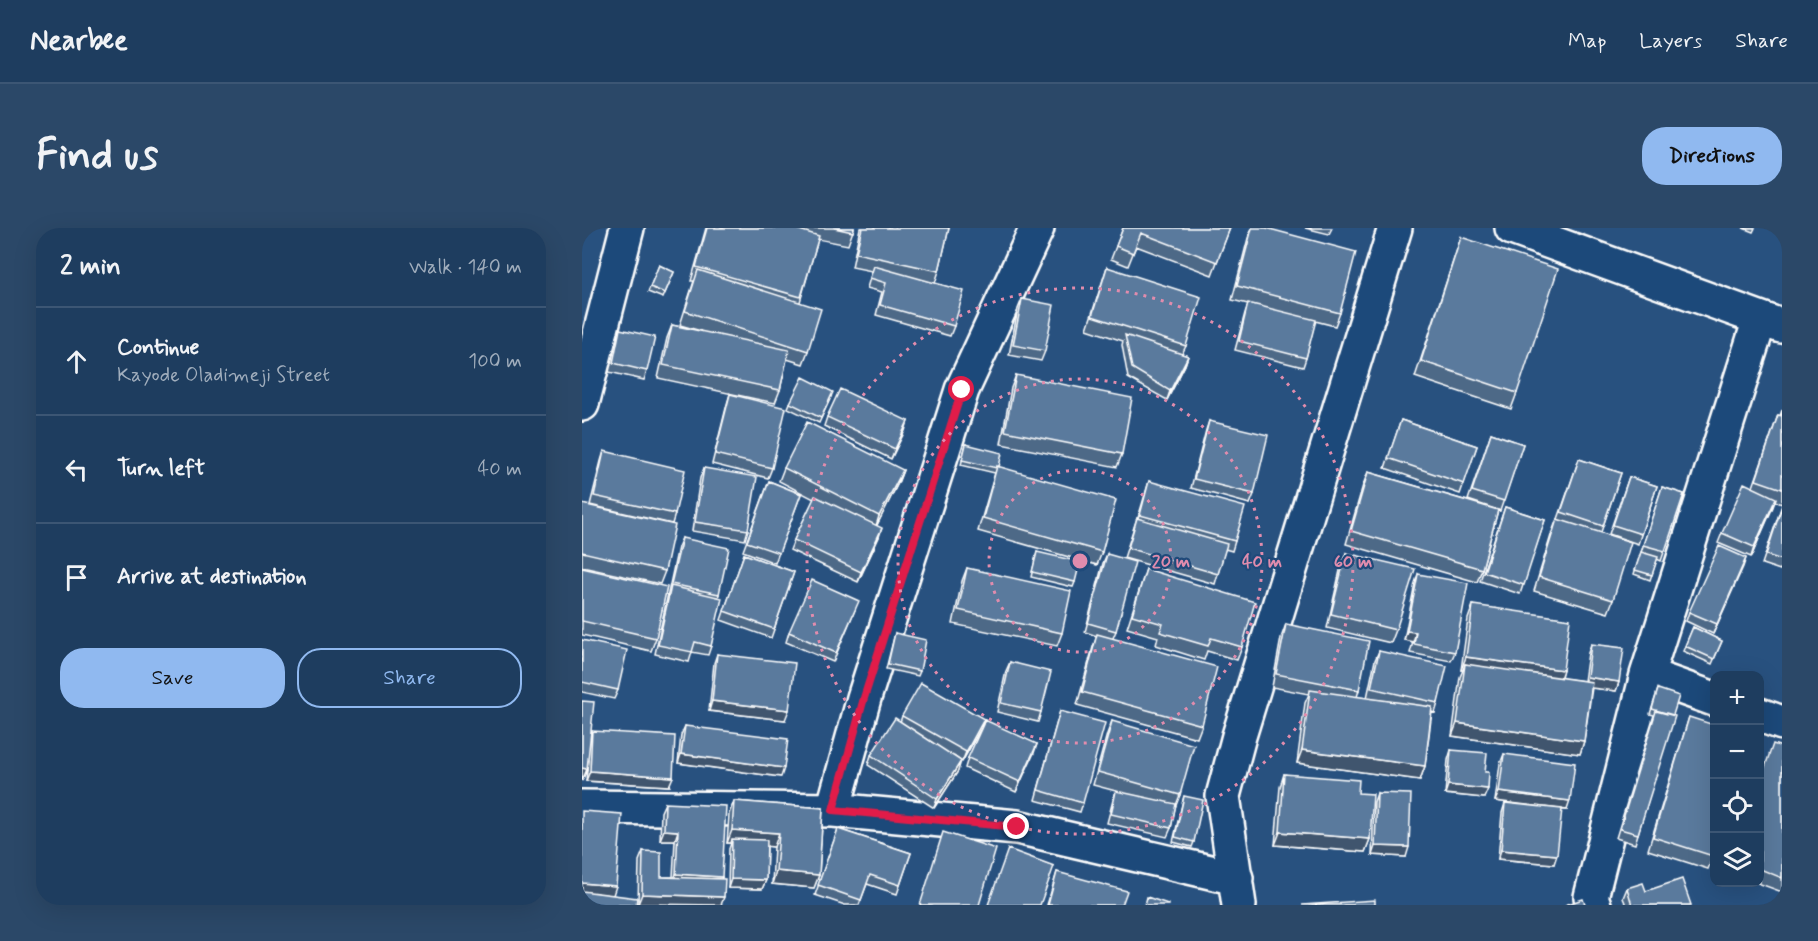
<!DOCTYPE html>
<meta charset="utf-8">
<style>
:root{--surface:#1e3d5f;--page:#2b4868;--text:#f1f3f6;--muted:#a1aebd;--line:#3c5674;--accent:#90b9f0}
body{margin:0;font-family:Mynerve,sans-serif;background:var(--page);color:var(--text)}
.controls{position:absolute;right:18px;bottom:18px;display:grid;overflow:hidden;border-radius:12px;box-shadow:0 6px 24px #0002}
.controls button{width:54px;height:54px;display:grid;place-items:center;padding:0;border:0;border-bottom:2px solid var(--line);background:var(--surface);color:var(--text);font:30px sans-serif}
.stop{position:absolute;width:18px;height:18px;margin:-14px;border:4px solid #e11d48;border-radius:50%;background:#fff}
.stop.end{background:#e11d48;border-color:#fff;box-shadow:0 2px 6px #0008}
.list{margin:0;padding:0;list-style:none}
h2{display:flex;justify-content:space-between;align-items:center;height:78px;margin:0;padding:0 24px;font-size:26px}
h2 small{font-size:20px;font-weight:400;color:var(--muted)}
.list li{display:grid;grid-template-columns:39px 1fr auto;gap:18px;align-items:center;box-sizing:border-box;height:108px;padding:0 24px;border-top:2px solid var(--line)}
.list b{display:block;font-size:22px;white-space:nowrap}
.list p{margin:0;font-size:20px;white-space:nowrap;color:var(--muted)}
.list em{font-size:20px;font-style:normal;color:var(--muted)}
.actions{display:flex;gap:12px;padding:18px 24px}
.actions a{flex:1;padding:14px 0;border:2px solid var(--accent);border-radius:24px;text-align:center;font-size:21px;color:var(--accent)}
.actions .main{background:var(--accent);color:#111}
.icon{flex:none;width:33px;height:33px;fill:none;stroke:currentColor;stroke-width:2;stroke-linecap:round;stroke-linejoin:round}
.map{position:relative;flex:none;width:1200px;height:677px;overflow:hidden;border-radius:24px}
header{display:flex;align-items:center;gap:36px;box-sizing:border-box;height:84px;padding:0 30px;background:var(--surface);border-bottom:2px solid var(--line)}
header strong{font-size:28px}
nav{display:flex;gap:33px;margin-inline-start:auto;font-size:21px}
.intro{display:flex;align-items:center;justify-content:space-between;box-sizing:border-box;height:144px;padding:0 36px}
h1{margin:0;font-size:42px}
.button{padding:15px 27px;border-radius:24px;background:var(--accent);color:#111;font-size:21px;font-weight:700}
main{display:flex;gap:36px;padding:0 36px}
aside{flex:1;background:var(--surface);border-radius:24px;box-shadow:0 6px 24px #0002}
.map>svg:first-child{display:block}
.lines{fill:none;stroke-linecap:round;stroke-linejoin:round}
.minor-casing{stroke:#fff;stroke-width:38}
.minor{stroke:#1f4a7a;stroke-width:33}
.wall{fill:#4d6987;stroke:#fff;stroke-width:1.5}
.shaded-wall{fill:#3f556e;stroke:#fff;stroke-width:1.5}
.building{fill:#5a7a9d;stroke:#fff;stroke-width:1.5}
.route{stroke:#e11d48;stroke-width:8}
.ring{fill:none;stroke:#e08cad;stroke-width:3;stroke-dasharray:3 6}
.centre{fill:#e08cad;stroke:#1f4a7a;stroke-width:3}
.ring-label{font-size:18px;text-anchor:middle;font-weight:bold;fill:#e08cad;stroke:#1f4a7a;stroke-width:4.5;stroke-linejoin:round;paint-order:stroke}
</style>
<header>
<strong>Nearbee</strong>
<nav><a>Map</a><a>Layers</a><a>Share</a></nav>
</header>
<div class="intro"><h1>Find us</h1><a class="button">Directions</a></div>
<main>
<aside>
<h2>2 min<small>Walk · 140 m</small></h2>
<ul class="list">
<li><svg class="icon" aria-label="ahead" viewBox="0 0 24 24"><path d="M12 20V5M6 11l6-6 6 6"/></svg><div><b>Continue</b><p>Kayode Oladimeji Street</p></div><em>100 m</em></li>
<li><svg class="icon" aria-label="left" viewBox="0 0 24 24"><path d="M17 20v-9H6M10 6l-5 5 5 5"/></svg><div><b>Turn left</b></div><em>40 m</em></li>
<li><svg class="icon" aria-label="arrive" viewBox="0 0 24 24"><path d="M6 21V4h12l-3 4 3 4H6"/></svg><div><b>Arrive at destination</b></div></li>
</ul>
<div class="actions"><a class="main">Save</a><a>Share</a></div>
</aside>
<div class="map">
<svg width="1200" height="677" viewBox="0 0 1200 677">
<rect width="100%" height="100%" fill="#28517f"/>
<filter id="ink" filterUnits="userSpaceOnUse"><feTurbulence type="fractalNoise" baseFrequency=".0167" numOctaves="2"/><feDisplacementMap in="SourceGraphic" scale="12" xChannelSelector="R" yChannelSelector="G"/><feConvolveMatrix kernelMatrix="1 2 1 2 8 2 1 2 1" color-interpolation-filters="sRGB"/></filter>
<g filter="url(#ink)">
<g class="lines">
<g class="minor-casing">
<path id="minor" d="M930,0L1199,98
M0,176L45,0
M1065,447L1132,471
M1178,487L1200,495
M0,579L251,582L435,599L654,650
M251,582L282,470L380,162L455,0
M657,677L641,568L657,508L813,0
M1012,677L1009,669L1065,447L1178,91"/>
</g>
<use href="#minor" class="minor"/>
</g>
<path class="wall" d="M124,0H272L266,17L236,11L218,74L226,123L221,136L205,131L198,162L193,175L76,150L85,110L90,97L119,103L98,97L112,53H109Z
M278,0H367L357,43L353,55L372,98L368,108L294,87L300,64L285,60L290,43L270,39Z
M541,0H648L630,47L554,18L546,38L529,31Z
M670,0L758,85L753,98L733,93L724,130L721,139L653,122L663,85L666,76L650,72L666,10Z
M723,0H750L747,6Z
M1161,0H1173L1171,4Z
M879,9L935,165L929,181L833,149Z
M77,37L92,44L81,70L66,64Z
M525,39L604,118L600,126L606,128L603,137L585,172L546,150L540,117L541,113L505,101Z
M440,71L463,123L459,133L427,127L436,81Z
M38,101L65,143L62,152L27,144L35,110Z
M434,147L540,226L535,239L419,216L429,160Z
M148,166L190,240L186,250L130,236L145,176Z
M249,169L237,195L206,180L208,175Z
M1200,182V276L1193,273L1169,329L1136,315L1140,305L1171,259L1196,187L1198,188Z
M245,189L326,193L309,231L242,198Z
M819,192L895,218L878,266L803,240Z
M627,193L672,266L668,276L609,260L624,202Z
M909,205L941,216L918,283L916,282L900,341L895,354L764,316L781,257L786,244L913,281L886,272Z
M384,216L417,239L520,324L515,337L396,303L413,245L379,237Z
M22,223L93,286L90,296L8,277L19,233Z
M997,231L1039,245L1019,304L1031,372L1026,385L952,363L970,304L975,291H976Z
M122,240L166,302L163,312L110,303L118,250Z
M202,240L321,242L316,255L295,297L297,309L276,354L208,322L212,312L232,271L197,253Z
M1047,249L1075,258L1056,316L1027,306Z
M187,253L219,266L193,335L161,323Z
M567,253L653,313L650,323L643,321L633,356L542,330L552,299L555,290H556Z
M1080,259L1102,266L1079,333L1075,331L1068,352L1052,346Z
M0,276L83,343L78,356L0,339Z
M1200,277V336L1198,342L1180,336Z
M923,279L963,292L938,366L898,353Z
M100,310L137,366L129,418L126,427L110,424L107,434L73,426L96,319Z
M455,324L493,354L491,359L449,349Z
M764,325L814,402L809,415L745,400L759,338Z
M162,326L212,344L189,410L139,392Z
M525,326L534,403L531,410L620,497L615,510L495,477L511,419L515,408L503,404L521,335Z
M1164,330L1131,406L1104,393L1107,384Z
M0,340L74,410L69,423L0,407Z
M385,340L480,405L475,418L371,396L380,353Z
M564,341L660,419L655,432L625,423L622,432L574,417L576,409L545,400Z
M836,346L873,424L869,433L828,425L831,414L822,412L833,355Z
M891,377L981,442L979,450L1002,453L1006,425L1009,416L1037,454L1034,463L1010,460L1002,513L998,526L870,508L878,449L881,442H879L886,391Z
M273,382L251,434L204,414L207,404Z
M704,396L777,462L775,469L785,470L793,432L797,423L856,475L853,485L850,484L843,538L838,552L715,535L723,475L727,466L690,459L699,410Z
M1111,399L1140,413L1130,436L1101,423Z
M313,405L338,443L336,448L304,441Z
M0,412L36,462L32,471L0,464Z
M135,426L203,492L127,483L132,435Z
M428,434L459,484L456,494L415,484L424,443Z
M1076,461L1091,488L1053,616L1034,610L1072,487L1068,486Z
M0,473L8,509L10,503L87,558L4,553L6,531L5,541L0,553Z
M478,483L501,575L498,584L453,572Z
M320,488L399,500L380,534L373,529L376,543L352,580L286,537L289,527L318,494Z
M1107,489L1131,628L1126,641L1066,622Z
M530,493L598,567L593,580L589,600L585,609L525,595L531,572L534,563L511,557L525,506Z
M103,498L199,549L96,535L99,507Z
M455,516L434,564L383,540L386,530Z
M1200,519V664L1173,654H1178V553Z
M869,522L903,544L902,570L863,566L866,532Z
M922,526L985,582H979L972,636L916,631L920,585L923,575L945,577L913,573L918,536Z
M702,546L776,565L788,611L783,624L693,617L698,559Z
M795,565L824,629L790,627L792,574Z
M602,568L612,614L610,619L591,614Z
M152,573L241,580L237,647L232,660L190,656L192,619L185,618L184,652L180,661L146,660L147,621L149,615H145L147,586Z
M83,575L140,649L56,676L57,633L61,623L79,649H91L93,612H78L79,584Z
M256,601L329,625L315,666L285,656L277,677H263L233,667Z
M475,644L540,677H465Z
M1045,660L1064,663L1109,677H1044L1041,670Z"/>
<path class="shaded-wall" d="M606,128L603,137L585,172L588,163Z
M326,193L323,203L309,231L313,221Z
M321,242L316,255L293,301L297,288Z
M1194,270L1191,279L1169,329L1172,319Z
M300,300L297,309L276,354L279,344Z
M1164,330L1161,339L1131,406L1135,396Z
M825,403L834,404L831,414L822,412Z
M884,429L981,442L976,456L883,436L881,442H879Z
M1005,449L1037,454L1034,463L1001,459Z
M130,473L207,482L203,492L127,483Z
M402,491L399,500L380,534L384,524Z
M875,495L1002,513L998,526L870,508Z
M455,516L452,525L434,564L438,554Z
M720,522L843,538L838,552L715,535Z
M99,526L202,540L199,549L96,535Z
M379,533L376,543L352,580L355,571Z
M0,540L5,541L0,553Z
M8,543L91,549L87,558L4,553Z
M866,557L906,561L902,570L863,566Z
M917,564L988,573L985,582L913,573Z
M82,602L96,603L93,612H78Z
M150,602L197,605L192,619L150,615V611L149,615H145Z
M698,604L788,611L783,624L693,617Z
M793,618L827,619L824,629L790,627Z
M919,622L975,627L972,636L916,631Z
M194,643L237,647L232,660L190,656Z
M94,646L140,649L137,658L90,656Z
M149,651L184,652L180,661L146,660Z
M0,655L34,658L31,667L0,665Z
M60,666L142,669L139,677L56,676Z"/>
<path class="building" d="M125,0H211L237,8L219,69L114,39Z
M252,0H272L271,4Z
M280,0H367L357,43L274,25Z
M541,0H648L635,34L559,5L551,25L534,18Z
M670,0H684L774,24L758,85L655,58Z
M879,9L976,41L935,165L839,133Z
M77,37L92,44L83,65L68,59Z
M292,38L382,63L372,98L298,77L304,55L288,50Z
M525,39L619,69L604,118L510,88Z
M116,42L239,81L226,123L103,83Z
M440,71L472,77L463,123L431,117Z
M666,75L734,92L724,130L657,113Z
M90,97L207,122L198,162L81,137Z
M38,101L73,109L65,143L31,135Z
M543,107L606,128L588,163L550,140Z
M434,147L550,170L540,226L423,203Z
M221,149L251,164L239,190L208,175Z
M258,161L326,193L313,221L245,189Z
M148,166L204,180L190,240L133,226Z
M1196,187L1200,188V261L1174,252Z
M819,192L895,218L882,256L806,230Z
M627,193L686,207L672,266L612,251Z
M225,194L321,242L297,288L202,240Z
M909,205L941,216L922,273L890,263Z
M384,216L420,225L417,239L415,238V240L380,232Z
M22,223L103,242L93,286L12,268Z
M997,231L1039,245L1021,298L979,284Z
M415,238L534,272L520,324L401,290Z
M122,240L175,249L166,302L113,294Z
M786,244L916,282L900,341L769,303Z
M1047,249L1075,258L1059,306L1031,297Z
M187,253L219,266L197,325L165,314Z
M567,253L663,279L653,313L558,287Z
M1162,255L1194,270L1172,319L1140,305Z
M1080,259L1102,266L1083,323L1061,317Z
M233,268L300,300L279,344L212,312Z
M0,276L93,297L83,343L0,324Z
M1200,278V332L1184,327Z
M923,279L963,292L942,357L902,344Z
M555,290L645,316L636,346L546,320Z
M975,291L1049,314L1031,372L957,349Z
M100,310L147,320L137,366L89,356Z
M1137,318L1164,330L1135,396L1107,384Z
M455,324L498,334L493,354L450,344Z
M1059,324L1076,329L1070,347L1053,342Z
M764,325L833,341L814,402L749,386Z
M162,326L212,344L192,401L142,383Z
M525,326L553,334L534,403L506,395Z
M0,340L85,359L74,410L0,393Z
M385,340L489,363L480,405L376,382Z
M564,341L673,374L660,419L629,410L626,418L578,404L581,396L550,387Z
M836,346L886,355L873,424L832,416L834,404L825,403Z
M230,352L277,373L254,425L207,404Z
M89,358L140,370L129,418L113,414L110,424L76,417Z
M891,377L988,391L981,442L884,429Z
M704,396L787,413L777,462L694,446Z
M1111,399L1140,413L1132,431L1103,418Z
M313,405L344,412L338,443L306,436Z
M515,406L635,439L620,497L500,464Z
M0,412L45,422L36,462L0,454Z
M1009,416L1042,420L1037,454L1005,449Z
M797,423L865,438L856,475L789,460Z
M135,426L213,435L207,482L130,473Z
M428,434L469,444L459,484L419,475Z
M883,436L1010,454L1002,513L875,495Z
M339,455L402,491L384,524L320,488Z
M1076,461L1097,468L1091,487L1070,481Z
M728,462L850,479L843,538L720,522Z
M0,473L12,474L5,541L0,540Z
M478,483L523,495L501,575L456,562Z
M1074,483L1093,488L1056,606L1038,601Z
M1107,489L1132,497V622L1131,628L1071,609Z
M313,490L379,533L355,571L289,527Z
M403,492L455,516L438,554L386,530Z
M530,493L612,517L598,567L516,544Z
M103,498L206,511L202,540L99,526Z
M10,503L93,508L91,549L8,543Z
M1191,516L1200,519V650L1178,641V553Z
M869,522L905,525L903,544H907L906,561L866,557Z
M922,526L993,535L988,573L917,564Z
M702,546L777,552L776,565L791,566L788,611L698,604Z
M534,563L594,576L589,600L529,586Z
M795,565L829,566L827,619L793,618Z
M602,568L621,572L612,614L593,609Z
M152,573L241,580L237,647L194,643L197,605L150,602Z
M83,575L144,578L140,649L94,646L96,603L82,602Z
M923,575L980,581L975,627L919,622Z
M0,583L40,586L34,658L0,655Z
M256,601L329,625L318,657L288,647L279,672L236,657Z
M361,604L414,621L397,677H338Z
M150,611L185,612L184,652L149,651Z
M426,621L472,638L458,677H406Z
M61,623L79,624V649L143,651L142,669L60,666Z
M475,644L545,663L540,677H466Z
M1100,651L1109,677H1050L1045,660L1061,655L1064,663Z
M0,663L55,670L54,677H0Z
M565,669L586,676V677H563Z
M1001,671L1003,677H983Z
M793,672V677H720Z"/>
</g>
<g class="lines" filter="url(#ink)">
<path class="route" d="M380,162L282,470L251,582L435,599"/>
</g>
<g class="ring">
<circle cx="498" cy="333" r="91"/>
<circle cx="498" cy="333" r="182"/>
<circle cx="498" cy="333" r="273"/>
</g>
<circle cx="498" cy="333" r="9" class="centre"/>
<g class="ring-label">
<text x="589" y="339">20 m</text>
<text x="680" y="339">40 m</text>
<text x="771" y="339">60 m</text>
</g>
</svg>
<div class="controls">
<button>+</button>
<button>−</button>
<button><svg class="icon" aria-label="locate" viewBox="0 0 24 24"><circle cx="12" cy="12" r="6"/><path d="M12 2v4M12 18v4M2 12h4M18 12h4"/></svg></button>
<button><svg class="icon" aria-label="layers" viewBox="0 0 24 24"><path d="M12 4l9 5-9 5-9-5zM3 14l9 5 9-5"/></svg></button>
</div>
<div class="stop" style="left:380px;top:162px"></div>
<div class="stop end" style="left:435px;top:599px"></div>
</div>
</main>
